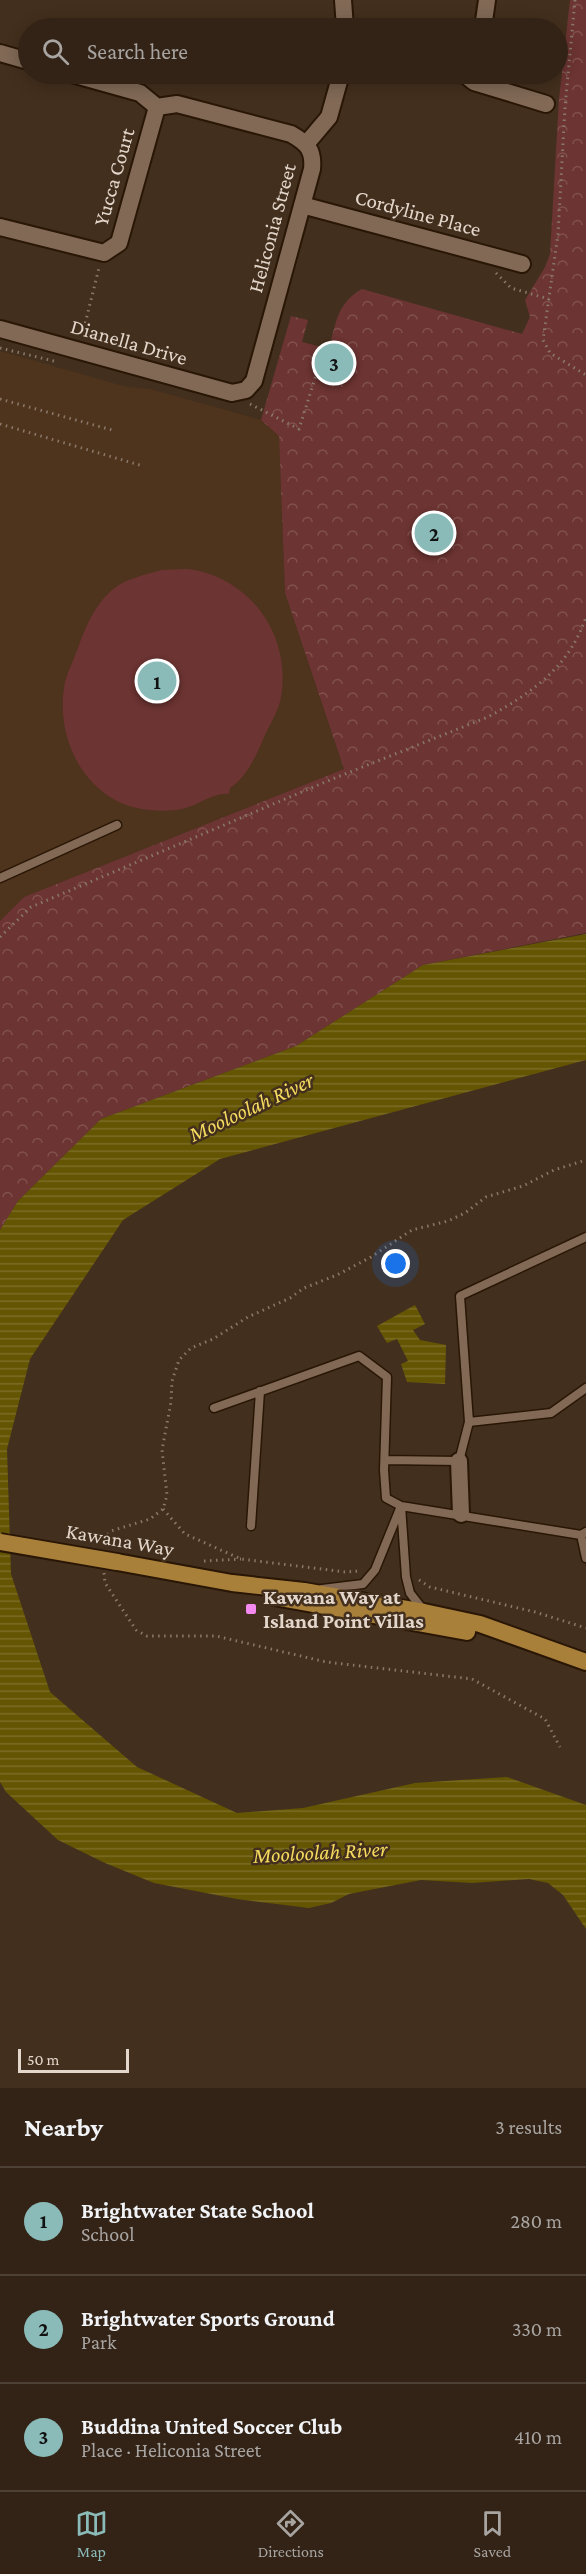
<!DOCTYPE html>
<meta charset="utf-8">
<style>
:root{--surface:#322316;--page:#3d2f23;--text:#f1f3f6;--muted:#a8a4a1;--line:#4d4035;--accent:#8bbbb9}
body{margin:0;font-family:"Crimson Pro",serif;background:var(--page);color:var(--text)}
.scale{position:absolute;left:18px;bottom:15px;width:111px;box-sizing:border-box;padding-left:6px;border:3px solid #e3d6cb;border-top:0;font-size:16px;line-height:21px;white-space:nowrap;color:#e3d6cb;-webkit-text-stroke:4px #432f1d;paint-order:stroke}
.you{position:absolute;left:396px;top:1264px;width:21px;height:21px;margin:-15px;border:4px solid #fff;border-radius:50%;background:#1a73e8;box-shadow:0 0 0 9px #1a73e833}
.badge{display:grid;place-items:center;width:39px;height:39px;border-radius:50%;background:var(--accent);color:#111;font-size:20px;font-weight:700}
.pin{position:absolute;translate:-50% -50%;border:3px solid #fff;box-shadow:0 2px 6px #0006}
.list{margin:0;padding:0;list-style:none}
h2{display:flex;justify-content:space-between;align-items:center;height:78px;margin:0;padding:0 24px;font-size:26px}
h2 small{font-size:20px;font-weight:400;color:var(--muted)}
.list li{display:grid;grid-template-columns:39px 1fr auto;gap:18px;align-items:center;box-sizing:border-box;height:108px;padding:0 24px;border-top:2px solid var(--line)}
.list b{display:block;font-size:22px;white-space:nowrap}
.list p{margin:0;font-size:20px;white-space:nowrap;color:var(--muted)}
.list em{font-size:20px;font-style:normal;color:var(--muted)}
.icon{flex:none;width:33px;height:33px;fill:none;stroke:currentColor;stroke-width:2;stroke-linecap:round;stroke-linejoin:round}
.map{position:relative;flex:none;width:586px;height:2088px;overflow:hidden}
.search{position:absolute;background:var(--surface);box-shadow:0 3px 15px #0003;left:18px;right:18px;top:18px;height:66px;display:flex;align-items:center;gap:15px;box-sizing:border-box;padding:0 21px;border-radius:33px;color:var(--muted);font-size:22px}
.sheet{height:402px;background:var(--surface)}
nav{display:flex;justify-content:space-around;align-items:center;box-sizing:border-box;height:84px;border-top:2px solid var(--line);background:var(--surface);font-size:16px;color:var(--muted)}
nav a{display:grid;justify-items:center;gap:3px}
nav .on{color:var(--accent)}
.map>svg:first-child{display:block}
.built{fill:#4e331d}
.grass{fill:#6c3432}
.forest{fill:url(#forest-crowns)}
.water{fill:url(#water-rules)}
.building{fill:#8e4120;stroke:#9c7d72;stroke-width:1.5}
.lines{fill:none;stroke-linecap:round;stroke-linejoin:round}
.service-casing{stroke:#291605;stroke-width:11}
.minor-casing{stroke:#291605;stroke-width:20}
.primary-casing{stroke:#291605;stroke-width:20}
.path{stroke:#8a796a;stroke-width:3;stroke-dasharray:1.5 4.5;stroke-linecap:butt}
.service{stroke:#816956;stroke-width:8}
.minor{stroke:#816956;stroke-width:16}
.primary{stroke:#a9803a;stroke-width:16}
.primary-bridge-casing{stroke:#291605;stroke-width:20;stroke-linecap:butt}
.primary-bridge{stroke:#a9803a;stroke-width:16}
.poi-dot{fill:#f489f0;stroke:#432f1d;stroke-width:2}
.labels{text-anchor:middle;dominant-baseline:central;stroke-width:5;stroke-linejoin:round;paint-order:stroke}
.street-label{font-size:21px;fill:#e3d6cb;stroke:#432f1d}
.poi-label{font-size:21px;font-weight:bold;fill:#e3d6cb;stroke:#432f1d;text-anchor:start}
.water-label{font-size:22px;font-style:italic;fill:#f4da5f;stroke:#432f1d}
</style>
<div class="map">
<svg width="586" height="2088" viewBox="0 0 586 2088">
<defs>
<pattern id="forest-crowns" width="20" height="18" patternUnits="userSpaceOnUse" patternTransform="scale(1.5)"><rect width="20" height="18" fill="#6c3432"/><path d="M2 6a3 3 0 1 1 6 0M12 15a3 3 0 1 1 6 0" fill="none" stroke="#81514e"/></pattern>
<pattern id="water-rules" width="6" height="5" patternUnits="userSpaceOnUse" patternTransform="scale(1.5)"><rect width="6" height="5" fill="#645503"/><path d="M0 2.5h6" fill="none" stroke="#7a6d26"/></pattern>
</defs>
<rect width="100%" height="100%" fill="#432f1d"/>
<path class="built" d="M0,351L127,387L150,389L261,420L279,436L285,593L344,769L24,897L0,921Z"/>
<path class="grass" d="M162,570C173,570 185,568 195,570C254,582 291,638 281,697C279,710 270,724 265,735C257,754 247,777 230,788L229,794C214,792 197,806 182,809C162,813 132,810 115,800C74,777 56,727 65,682C68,671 74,659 78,648C85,628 95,604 112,590C126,578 145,575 162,570Z"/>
<path class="forest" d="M570,0H586V933L423,965L296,1046L101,1119L18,1201L0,1230V921L24,897L344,769L285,593L279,436L261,420L291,316L308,320L302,342L329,349C336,323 337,303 362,289L522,334L530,317L525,300L545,267L550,254L559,99Z"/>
<path class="water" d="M586,934V1060L220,1159L123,1220L30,1359L7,1449L11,1574L50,1692L137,1767L237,1813L303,1808L415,1783L507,1777L586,1805V1929L563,1895L548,1883L529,1879L472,1883L421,1880L349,1894L331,1903L309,1908L237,1899L154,1883L105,1863L58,1840L6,1792L0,1782V1230L18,1201L101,1119L296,1046L423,965Z
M415,1305L425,1324L413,1330L420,1340L446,1345L445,1384L407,1382L401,1364L408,1361L397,1339L387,1343L377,1326Z"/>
<path class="building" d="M336,351L345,358L333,374L324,367Z"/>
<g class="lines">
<g class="service-casing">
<path id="service" d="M0,878L117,825
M214,1408L359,1356L387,1377L384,1470L386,1498L401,1506L581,1535L586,1532
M469,1422L460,1296L586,1237
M385,1460L459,1461L469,1422L551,1413L586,1388
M251,1526L260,1391
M581,1535L586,1558
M322,1589L363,1584L375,1570L401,1506L406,1577L410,1593L424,1611"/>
</g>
<g class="minor-casing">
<path id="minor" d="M343,0L345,28
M483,28L487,0
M0,53L28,61
M464,74L474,82L546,104
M307,143L329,117L341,74
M302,205L522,264
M0,227L104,253L119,243L157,107
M0,329L232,393L246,390L254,381L312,169C314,150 307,143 291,134L177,104L157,107L140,93L72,74
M459,1461L461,1514"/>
</g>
<g class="primary-casing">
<path id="primary" d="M117,1562L232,1583L304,1591L424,1612L480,1624L586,1662
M274,1597L467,1632"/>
</g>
<path class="path" d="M575,0L565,107L558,234L543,340L550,353L586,375
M496,273L511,288L549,299
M93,339L95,332L84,328L99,268
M0,348L58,362
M0,399L112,430
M250,404L299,429L316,375L330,355
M0,424L143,466
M0,937L31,907L330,780L488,717C533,692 569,667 586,617
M163,1509L185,1534L241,1559L345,1572L360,1571
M104,1545V1538L111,1531L150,1519L163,1509L167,1495L162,1450L171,1402L172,1381L179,1360L191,1348L213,1339L248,1317L290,1298L304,1288L337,1275L371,1257L412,1230L448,1221L465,1213L486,1197L523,1186L554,1170L586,1160
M204,1561L241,1559
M104,1573L105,1583L136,1630L147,1636H216L326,1662L472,1679L545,1719L560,1747
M419,1580L430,1587L535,1612L586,1628"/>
<use href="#service" class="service"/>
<use href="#minor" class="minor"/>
<use href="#primary" class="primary"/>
<g class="primary-bridge-casing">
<path id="primary-bridge" d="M0,1542L117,1562"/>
</g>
<use href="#primary-bridge" class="primary-bridge"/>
</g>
<rect class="poi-dot" x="245" y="1603" width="12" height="12" rx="3"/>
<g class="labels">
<g class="street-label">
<text transform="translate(114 177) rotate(-74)">Yucca Court</text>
<text transform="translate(418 213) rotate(15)">Cordyline Place</text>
<text transform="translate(272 228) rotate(-75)">Heliconia Street</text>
<text transform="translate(129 342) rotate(16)">Dianella Drive</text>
<text transform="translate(120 1540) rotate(10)">Kawana Way</text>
</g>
<g class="poi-label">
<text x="263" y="1597">Kawana Way at<tspan x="263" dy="24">Island Point Villas</tspan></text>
</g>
<g class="water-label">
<text transform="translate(251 1107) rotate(-25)">Mooloolah River</text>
<text transform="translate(320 1852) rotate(-3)">Mooloolah River</text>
</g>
</g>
</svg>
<div class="scale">50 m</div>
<div class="you"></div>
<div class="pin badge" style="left:157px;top:681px">1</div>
<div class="pin badge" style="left:434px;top:533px">2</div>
<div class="pin badge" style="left:334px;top:363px">3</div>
<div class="search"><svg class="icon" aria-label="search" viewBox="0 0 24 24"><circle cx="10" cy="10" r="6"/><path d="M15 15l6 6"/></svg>Search here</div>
</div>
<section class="sheet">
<h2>Nearby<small>3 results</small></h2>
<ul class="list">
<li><span class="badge">1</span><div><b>Brightwater State School</b><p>School</p></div><em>280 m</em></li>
<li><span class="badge">2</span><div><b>Brightwater Sports Ground</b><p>Park</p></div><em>330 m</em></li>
<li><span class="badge">3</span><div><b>Buddina United Soccer Club</b><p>Place · Heliconia Street</p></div><em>410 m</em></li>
</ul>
</section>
<nav>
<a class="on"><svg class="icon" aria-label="map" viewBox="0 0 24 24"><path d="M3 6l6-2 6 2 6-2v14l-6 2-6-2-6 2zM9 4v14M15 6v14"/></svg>Map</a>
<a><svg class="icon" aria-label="directions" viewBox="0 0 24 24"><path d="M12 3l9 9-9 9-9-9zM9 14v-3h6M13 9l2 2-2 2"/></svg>Directions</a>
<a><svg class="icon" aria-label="saved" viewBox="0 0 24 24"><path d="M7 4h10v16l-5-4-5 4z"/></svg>Saved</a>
</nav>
